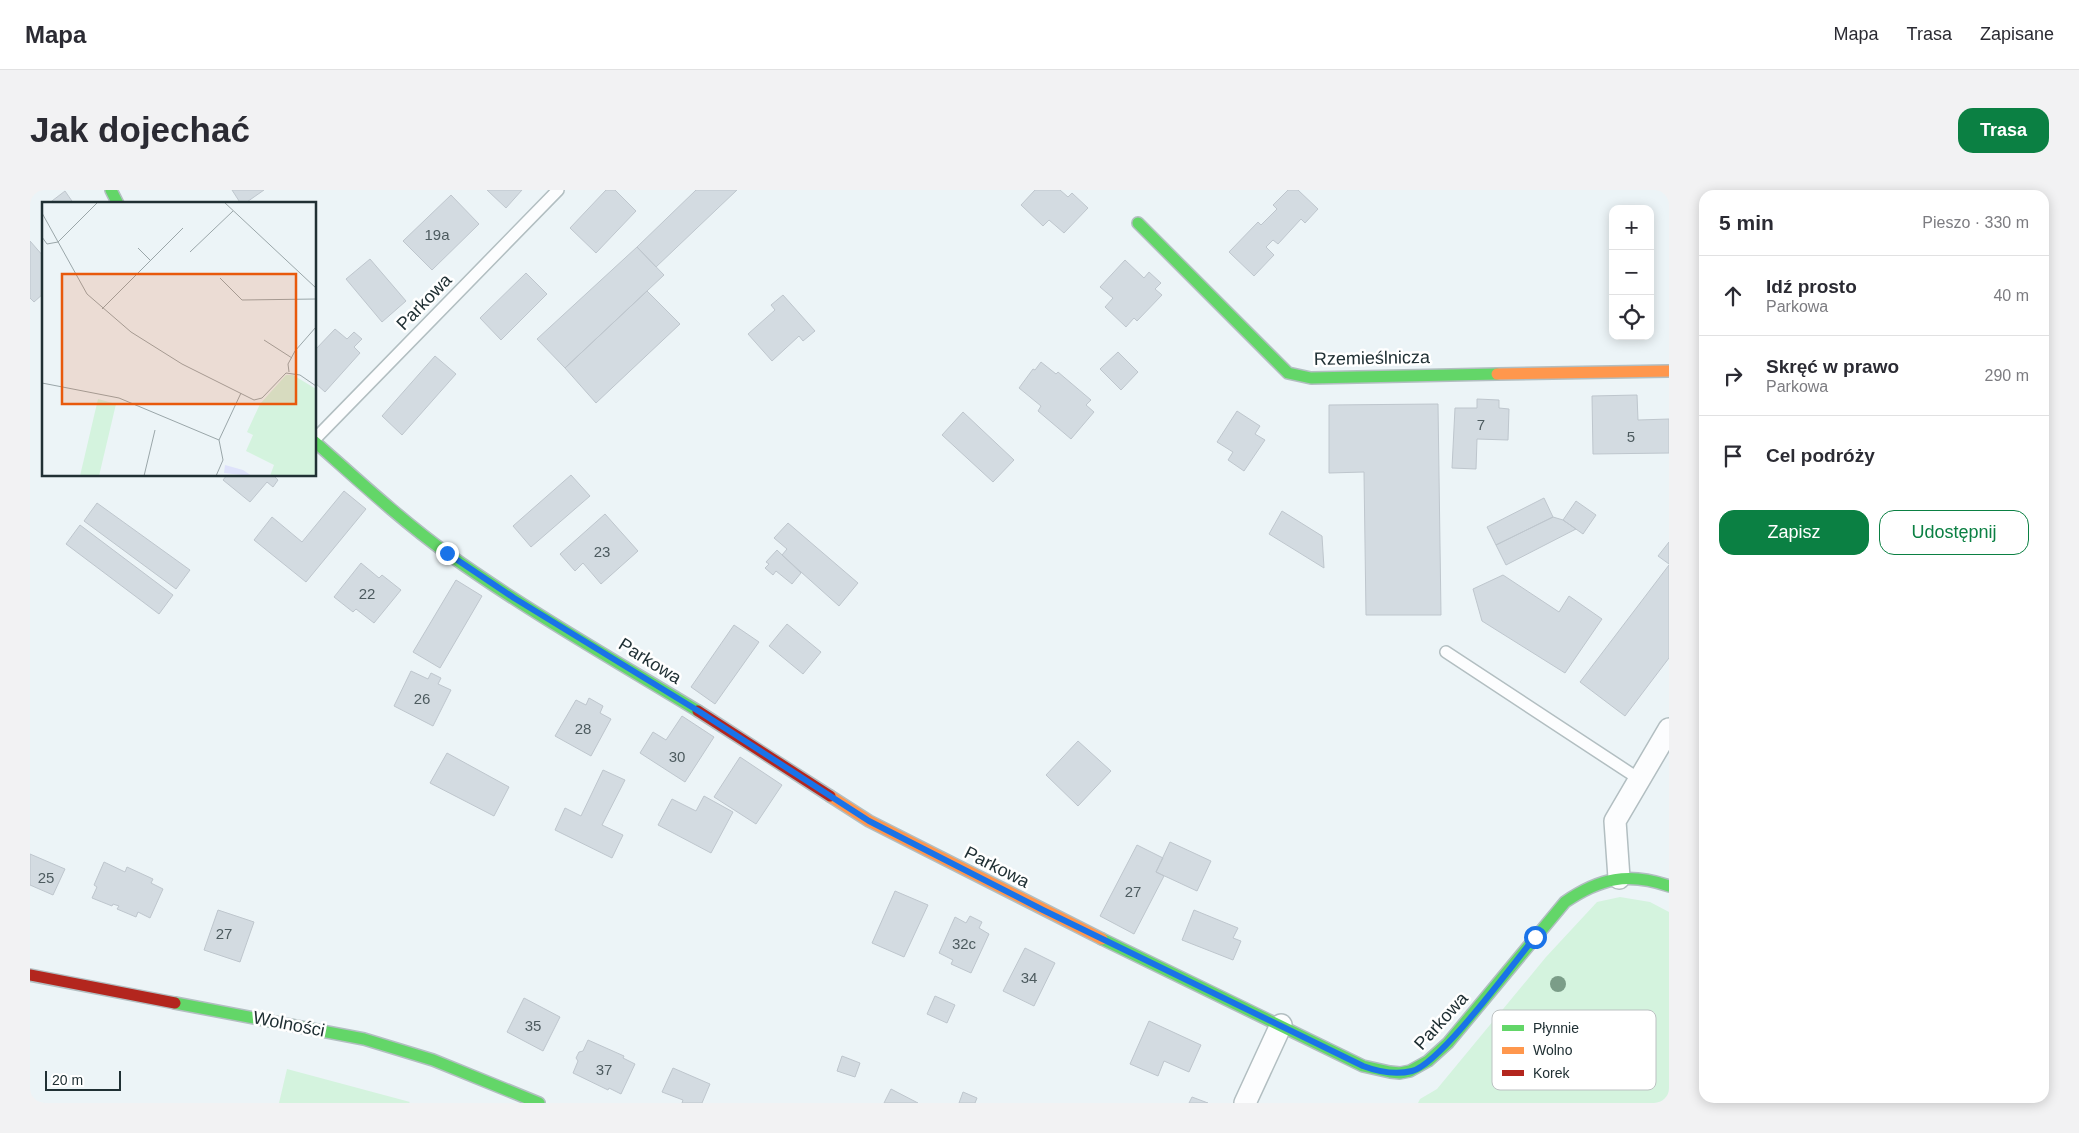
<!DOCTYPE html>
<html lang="pl">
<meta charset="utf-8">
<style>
:root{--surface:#fff;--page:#f2f2f3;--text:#2b2b33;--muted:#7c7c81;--line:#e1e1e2;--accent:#0b8043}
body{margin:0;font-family:Arial,sans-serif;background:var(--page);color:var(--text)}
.controls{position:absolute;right:15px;top:15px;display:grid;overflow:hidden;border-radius:10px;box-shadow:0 2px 12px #0003}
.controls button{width:45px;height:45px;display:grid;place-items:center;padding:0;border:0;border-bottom:1px solid var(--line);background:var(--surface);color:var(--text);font:25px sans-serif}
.scale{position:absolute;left:15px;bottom:12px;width:76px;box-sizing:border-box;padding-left:5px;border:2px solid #203034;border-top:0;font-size:14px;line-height:18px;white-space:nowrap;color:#203034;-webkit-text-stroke:4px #fff;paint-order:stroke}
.stop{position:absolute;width:15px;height:15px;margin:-11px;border:4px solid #1a73e8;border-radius:50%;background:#fff}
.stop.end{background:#1a73e8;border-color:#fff;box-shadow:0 1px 5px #0008}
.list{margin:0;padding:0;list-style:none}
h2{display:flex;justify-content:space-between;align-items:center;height:65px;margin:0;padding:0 20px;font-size:21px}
h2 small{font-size:16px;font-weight:400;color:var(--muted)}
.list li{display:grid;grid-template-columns:32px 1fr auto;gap:15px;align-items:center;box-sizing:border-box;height:80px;padding:0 20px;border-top:1px solid var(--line)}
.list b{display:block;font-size:19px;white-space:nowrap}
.list p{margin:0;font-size:16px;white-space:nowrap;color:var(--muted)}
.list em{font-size:16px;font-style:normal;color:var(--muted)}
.actions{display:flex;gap:10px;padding:15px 20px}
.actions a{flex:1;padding:11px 0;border:1px solid var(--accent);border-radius:15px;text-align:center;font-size:18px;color:var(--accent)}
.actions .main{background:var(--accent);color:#fff}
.icon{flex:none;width:28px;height:28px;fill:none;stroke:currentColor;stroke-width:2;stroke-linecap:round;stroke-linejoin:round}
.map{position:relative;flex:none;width:1639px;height:913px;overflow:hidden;border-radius:15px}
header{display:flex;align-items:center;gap:30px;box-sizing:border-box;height:70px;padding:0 25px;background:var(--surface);border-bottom:1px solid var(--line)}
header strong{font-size:24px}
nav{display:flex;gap:28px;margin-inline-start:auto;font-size:18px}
.intro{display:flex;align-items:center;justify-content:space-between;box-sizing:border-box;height:120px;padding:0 30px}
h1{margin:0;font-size:35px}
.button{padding:12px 22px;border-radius:15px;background:var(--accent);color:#fff;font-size:18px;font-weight:700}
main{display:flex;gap:30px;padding:0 30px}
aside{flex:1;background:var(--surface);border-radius:15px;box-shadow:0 2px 12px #0003}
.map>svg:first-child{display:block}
.green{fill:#d4f3de}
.building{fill:#d3dbe1;stroke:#bec6cd}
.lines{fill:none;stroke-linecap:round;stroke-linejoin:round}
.lane-casing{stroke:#b2bec1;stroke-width:14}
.street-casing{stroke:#b2bec1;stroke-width:24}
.fast-casing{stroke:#b2bec1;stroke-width:14}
.slow-casing{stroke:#b2bec1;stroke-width:14}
.jam-casing{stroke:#b2bec1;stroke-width:14}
.lane{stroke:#fcfdfe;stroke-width:11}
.street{stroke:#fcfdfe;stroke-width:21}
.fast{stroke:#63d668;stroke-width:11}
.slow{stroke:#ff974d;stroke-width:11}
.jam{stroke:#b3261e;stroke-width:11}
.tree{fill:#7b9d88}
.route{stroke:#1a73e8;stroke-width:6}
.labels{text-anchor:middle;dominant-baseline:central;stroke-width:5;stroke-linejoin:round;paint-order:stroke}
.number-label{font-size:15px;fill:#4d5b5f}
.street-label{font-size:18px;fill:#203034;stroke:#fff}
.inset-road{fill:none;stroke:#9aa6a9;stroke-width:1}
.view{fill:#e8590c;fill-opacity:0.15;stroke:#e8590c;stroke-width:2.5}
.inset-edge{fill:none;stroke:#203034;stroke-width:2.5}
.key{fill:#fff;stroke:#bcc1c2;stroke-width:1}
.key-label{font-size:14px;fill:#203034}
</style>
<header>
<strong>Mapa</strong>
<nav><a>Mapa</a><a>Trasa</a><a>Zapisane</a></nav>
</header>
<div class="intro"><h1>Jak dojechać</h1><a class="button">Trasa</a></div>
<main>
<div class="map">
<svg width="1639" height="913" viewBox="0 0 1639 913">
<rect width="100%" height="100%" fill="#ecf4f7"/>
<path class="green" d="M1590,707L1620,712L1639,722V913H1388L1390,909L1407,899L1516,767L1567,712Z
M257,879L380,912L379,913H249Z"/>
<path class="building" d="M202,0H234L214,14H211Z
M457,0H492L476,18Z
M576,0H585L606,21L566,63L540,38Z
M666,0H707L626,77L607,57Z
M1005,0H1030L1038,7L1042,3L1058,18L1034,43L1019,30L1013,36L991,15Z
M1258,0H1268L1288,19L1275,33L1271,29L1248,54L1243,50L1236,57L1244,65L1224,86L1199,62L1228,32L1231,35L1247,19L1243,15Z
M35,1L44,14H18Z
M421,5L449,34L402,80L373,51Z
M0,51L14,67V103L4,112L0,108Z
M607,57L634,85L535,178L507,149Z
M340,69L376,111L352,132L316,89Z
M1095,70L1114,88L1119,82L1131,93L1125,99L1132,105L1107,131L1104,128L1096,137L1075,117L1083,108L1070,97Z
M496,83L517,104L471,150L450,128Z
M617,101L650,134L566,213L535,178Z
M753,105L785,141L773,151L769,146L742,171L718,144L745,120L741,115Z
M305,139L317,149L324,142L332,149L324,157L330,163L295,202L285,193V160Z
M1088,162L1108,182L1091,200L1070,179Z
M405,166L426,184L372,245L352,226Z
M1011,172L1026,184L1028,182L1061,210L1056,215L1064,222L1041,249L1008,221L1011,216L989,198L1003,179L1005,180Z
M1607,205L1608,230L1639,229V263L1563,264L1562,206Z
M1447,209L1469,210V218L1479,219L1478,250L1447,249L1446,279L1422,278L1425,218H1447Z
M1408,214L1411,425H1336L1334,282L1299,283V215Z
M1207,221L1230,236L1225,244L1235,250L1214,281L1198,270L1203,262L1187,252Z
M933,222L984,270L963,292L912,245Z
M197,285H243L248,290L243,297L237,292L220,312L193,290Z
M541,285L560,306L501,357L483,336Z
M314,301L336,319L276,392L224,350L242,327L272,352Z
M1514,308L1523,327L1466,355L1457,337Z
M1546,311L1566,325L1553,344L1533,330Z
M67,313L160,380L146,399L54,331Z
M1252,321L1292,346L1294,378L1239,344Z
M575,324L608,361L571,394L553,373L545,381L530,364Z
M1523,327L1533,330L1546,339L1476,375L1466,355Z
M758,333L828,393L809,416L752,365L757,359L744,348Z
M50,335L143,405L129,424L36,354Z
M1639,352V374L1628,366Z
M747,360L771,383L762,394L746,381L743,385L735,378L739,374L736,372Z
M331,373L349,388L352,385L371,400L344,433L326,419L323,422L304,407Z
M1639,375V468L1595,526L1550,492Z
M1473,385L1529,422L1539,406L1572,429L1535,483L1452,431L1443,399Z
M426,390L452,406L410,478L383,462Z
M757,434L791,462L773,484L739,456Z
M704,435L729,452L685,514L661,497Z
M381,481L398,489L401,483L411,488L408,494L421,500L403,536L364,516Z
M559,508L573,516L570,523L581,529L561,566L525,546L546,510L556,515Z
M652,526L684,547L655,592L610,563L623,542L636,550Z
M1048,551L1081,581L1048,616L1016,585Z
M417,563L479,597L464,626L400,593Z
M710,567L752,595L726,634L684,607Z
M573,580L595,590L572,635L593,645L582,668L525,640L535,618L551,626Z
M674,606L703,622L681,663L628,635L642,609L666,621Z
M1140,652L1181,671L1167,701L1126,682Z
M1107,655L1133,668L1126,682L1134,686L1104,744L1070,726Z
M0,664L35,679L23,705L0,695Z
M74,672L95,682L97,677L123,689L121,693L133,699L120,728L108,722L106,727L87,719L89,716L83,714L82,716L62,708L67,697L64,695Z
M865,701L898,715L874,767L842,753Z
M188,720L224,732L210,772L174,760Z
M1164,720L1208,738L1203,748L1211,751L1203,770L1152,750Z
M940,726L952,732L949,738L959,744L941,783L921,774L923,770L909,763L925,727L936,733Z
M995,758L1025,773L1004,816L973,801Z
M905,806L925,815L917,833L897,824Z
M494,808L530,827L513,861L477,842Z
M1119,831L1171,855L1159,882L1134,871L1128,886L1100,874Z
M558,850L594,866L593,868L605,874L591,904L579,898L578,900L543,883L548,871L546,868L549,862L553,861Z
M812,866L830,873L825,887L807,881Z
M643,878L680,894L672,913H652L653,910L632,902Z
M861,899L888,913H854Z
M933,902L947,908L945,913H929Z
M1162,907L1178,913H1159Z"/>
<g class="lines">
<g class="lane-casing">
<path id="lane" d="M285,249L528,0
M1416,462L1609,589"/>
</g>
<g class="street-casing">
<path id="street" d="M1589,688L1585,631L1639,539
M1215,913L1251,835"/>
</g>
<g class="fast-casing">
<path id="fast" d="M81,0L88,14
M1108,33L1258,183L1281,188L1467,184
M285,252C328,290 371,330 418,364C498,421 584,470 668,521
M1072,749L1333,876L1360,882L1370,883L1380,881L1398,871L1418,853L1535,712C1570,688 1598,682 1639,696
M145,813L334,849L403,870L509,913"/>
</g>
<g class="slow-casing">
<path id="slow" d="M1467,184L1639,181
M800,606L839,631L1072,749"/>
</g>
<g class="jam-casing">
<path id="jam" d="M668,521L800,606
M0,785L145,813"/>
</g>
<use href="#lane" class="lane"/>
<use href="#street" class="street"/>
<use href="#fast" class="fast"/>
<use href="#slow" class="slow"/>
<use href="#jam" class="jam"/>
</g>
<circle class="tree" cx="1528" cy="794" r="8"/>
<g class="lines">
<path class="route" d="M417,363L484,408L670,522L839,631L1013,720L1333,876C1349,882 1366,885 1382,881C1410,874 1483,774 1505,747"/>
</g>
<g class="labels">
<g class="number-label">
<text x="407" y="44">19a</text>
<text x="1451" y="234">7</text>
<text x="1601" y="246">5</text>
<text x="572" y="361">23</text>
<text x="337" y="403">22</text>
<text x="392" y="508">26</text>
<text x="553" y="538">28</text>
<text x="647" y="566">30</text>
<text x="16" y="687">25</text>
<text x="1103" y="701">27</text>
<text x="194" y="743">27</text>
<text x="934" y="753">32c</text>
<text x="999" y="787">34</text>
<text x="503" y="835">35</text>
<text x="574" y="879">37</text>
</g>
<g class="street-label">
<text transform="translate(394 112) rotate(-46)">Parkowa</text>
<text transform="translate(1342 168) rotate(-1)">Rzemieślnicza</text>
<text transform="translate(620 471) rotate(32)">Parkowa</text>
<text transform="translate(967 677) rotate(27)">Parkowa</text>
<text transform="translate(1411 831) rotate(-48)">Parkowa</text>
<text transform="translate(259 834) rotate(11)">Wolności</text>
</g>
</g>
<g transform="translate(12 12)">
<rect width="274" height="274" fill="#ecf4f7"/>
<path d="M244,173H251L274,187V274H228L232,263L204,249L211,233L205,230L218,202ZM56,197L74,202L57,274H38Z" fill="#d4f3de"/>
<path d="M183,263L201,268L210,274L182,271Z" fill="#dee2fa"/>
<path class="inset-road" d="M182,0L274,86M0,11L45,92L89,130L140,162L212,198L220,196L244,171L258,173L274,184M0,35L5,42L16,40L56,0M96,46L108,58M148,50L191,9M178,76L200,98L274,97M60,107L141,26M222,138L250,156M247,170L246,162L253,149L274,125M0,181L77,196L177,238L199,191M102,274L113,228M174,274L181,258L177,238"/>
<path class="view" d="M20,72H254V202H20Z"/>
<rect width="274" height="274" class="inset-edge"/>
</g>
<rect x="1462" y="820" width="164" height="80" rx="8" class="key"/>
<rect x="1472" y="835" width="22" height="6" fill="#63d668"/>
<rect x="1472" y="857" width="22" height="7" fill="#ff974d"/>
<rect x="1472" y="880" width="22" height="6" fill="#b3261e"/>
<g class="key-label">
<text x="1503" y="843">Płynnie</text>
<text x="1503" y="865">Wolno</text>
<text x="1503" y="888">Korek</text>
</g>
</svg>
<div class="controls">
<button>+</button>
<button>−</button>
<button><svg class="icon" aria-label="locate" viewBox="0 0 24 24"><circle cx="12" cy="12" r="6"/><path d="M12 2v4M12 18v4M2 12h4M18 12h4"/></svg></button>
</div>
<div class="scale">20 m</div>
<div class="stop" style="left:1505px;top:747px"></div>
<div class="stop end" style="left:417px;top:363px"></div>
</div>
<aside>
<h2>5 min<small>Pieszo · 330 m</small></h2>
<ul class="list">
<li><svg class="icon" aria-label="ahead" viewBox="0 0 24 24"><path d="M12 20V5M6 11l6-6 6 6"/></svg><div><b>Idź prosto</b><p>Parkowa</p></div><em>40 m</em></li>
<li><svg class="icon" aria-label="right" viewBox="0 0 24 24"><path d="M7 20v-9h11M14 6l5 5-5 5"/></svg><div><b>Skręć w prawo</b><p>Parkowa</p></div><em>290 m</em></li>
<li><svg class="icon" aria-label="arrive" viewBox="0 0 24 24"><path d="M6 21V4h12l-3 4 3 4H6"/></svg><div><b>Cel podróży</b></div></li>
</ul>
<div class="actions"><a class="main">Zapisz</a><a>Udostępnij</a></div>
</aside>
</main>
